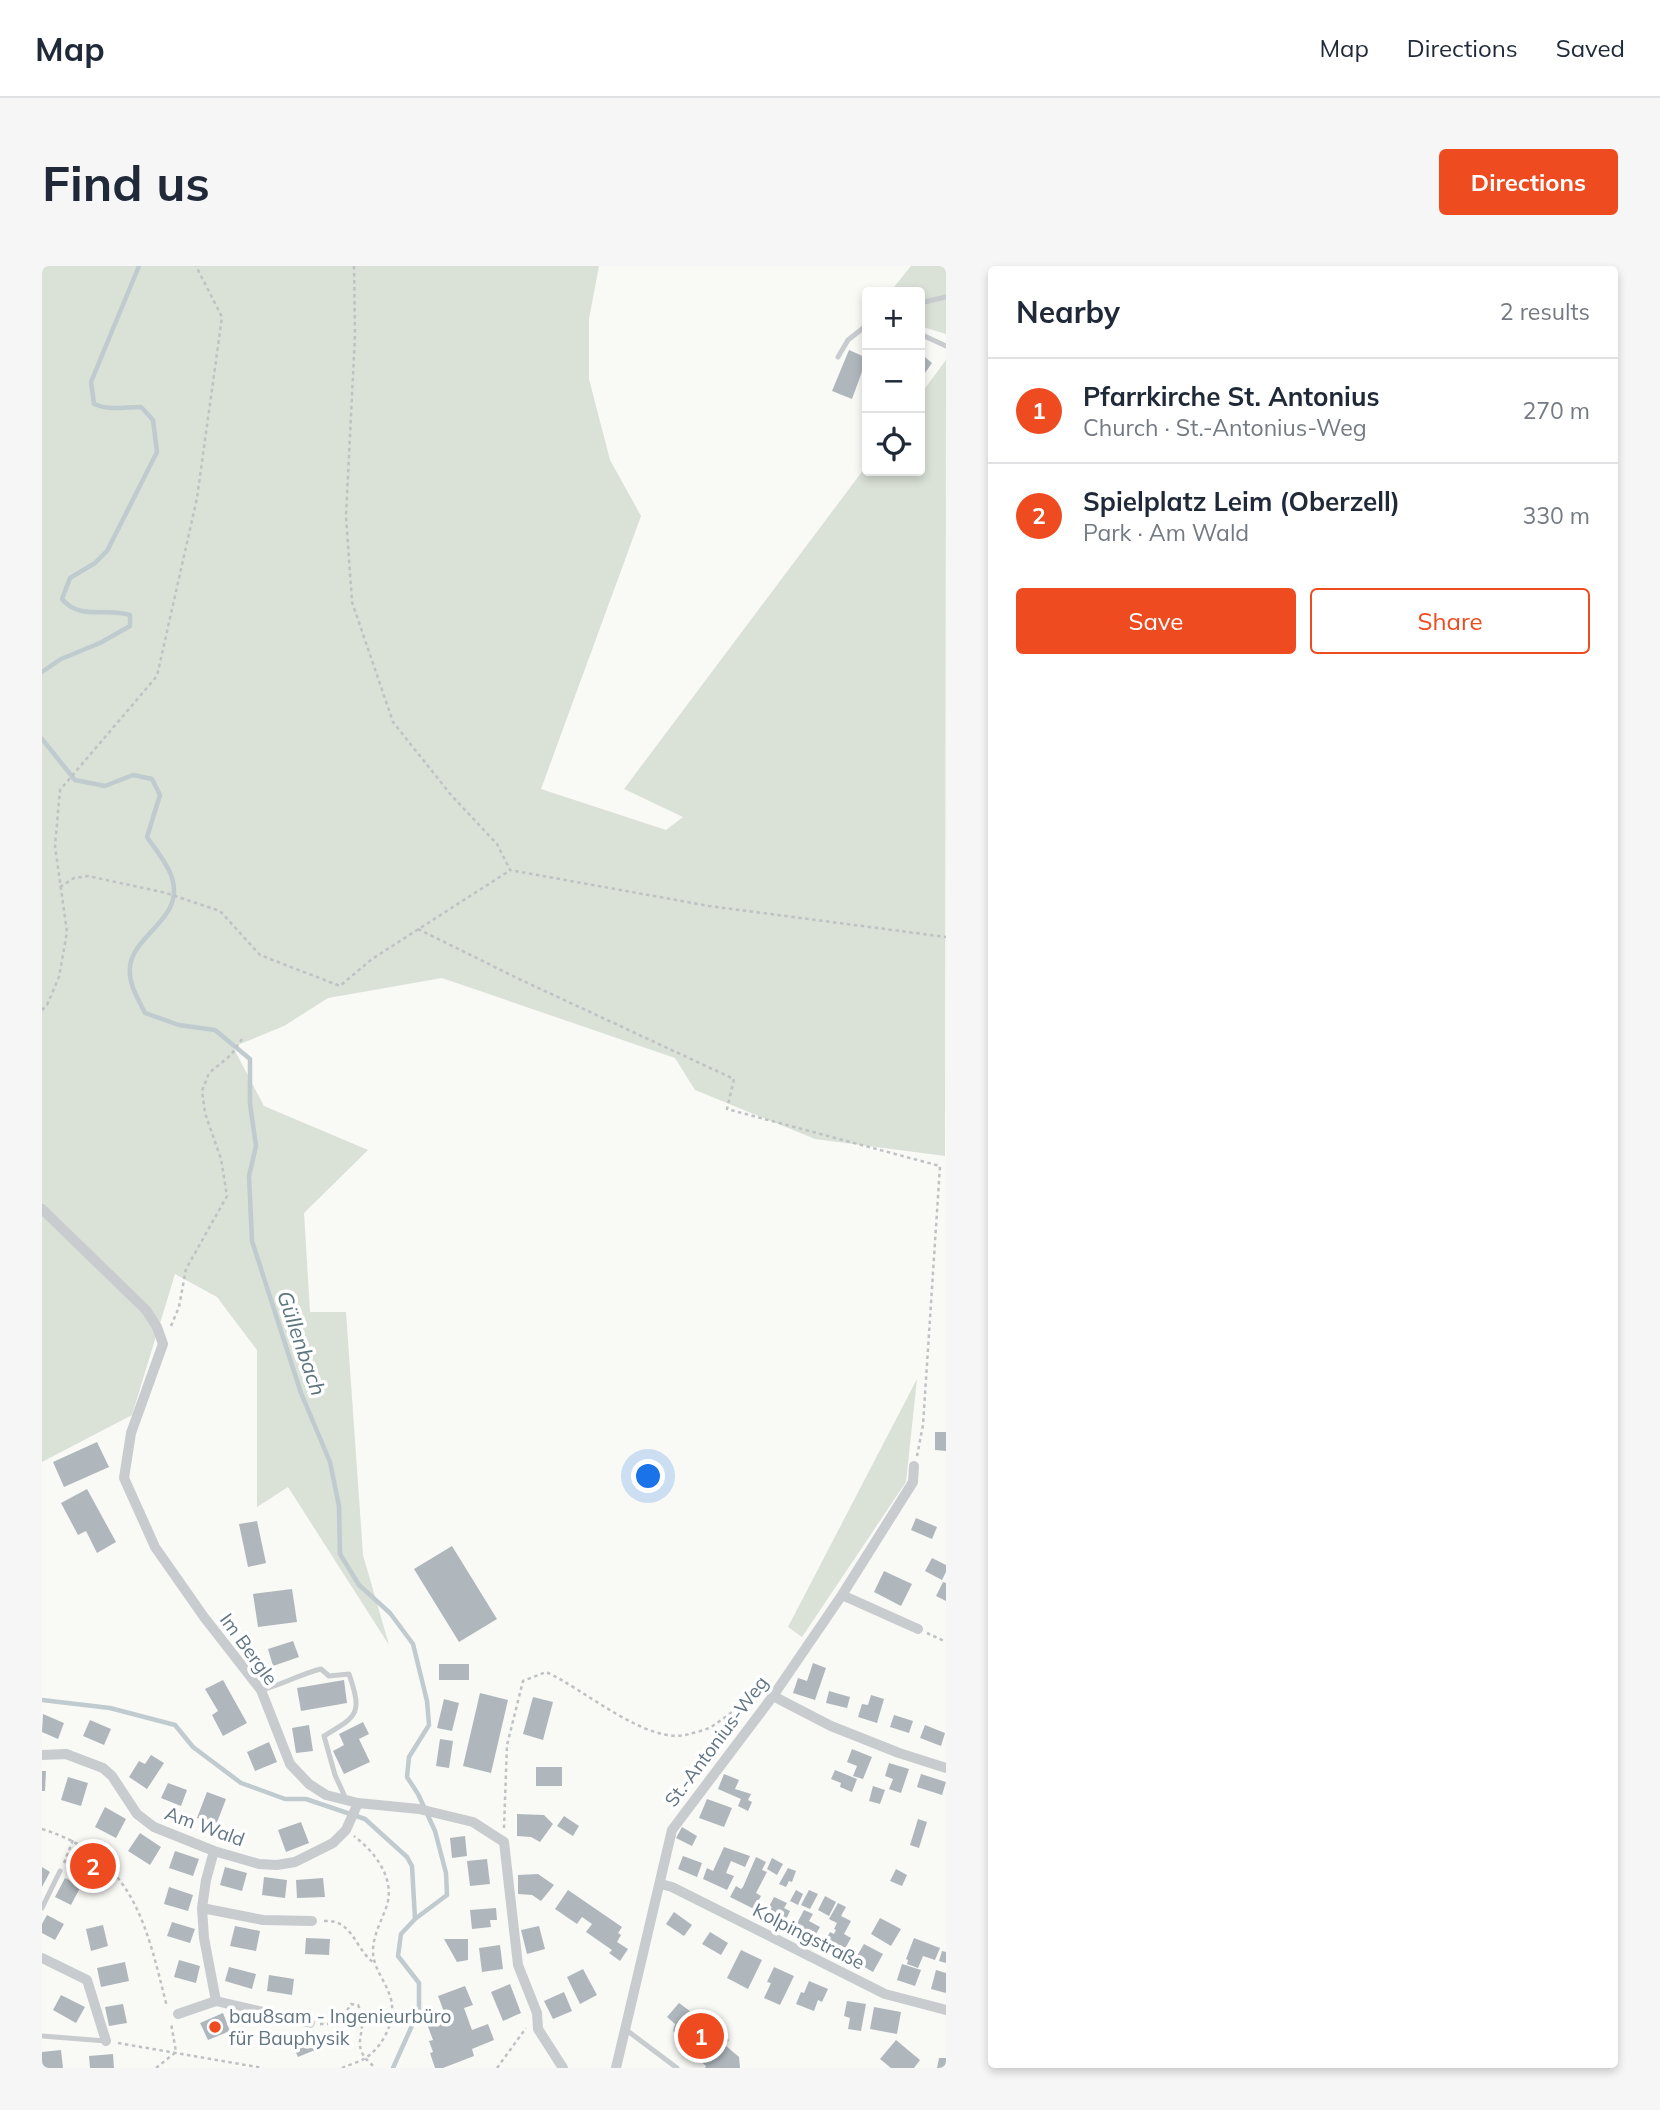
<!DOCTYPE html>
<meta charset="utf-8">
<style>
:root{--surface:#fff;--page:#f6f6f7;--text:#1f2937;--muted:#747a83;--line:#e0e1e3;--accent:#ee4b20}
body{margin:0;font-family:Mulish,sans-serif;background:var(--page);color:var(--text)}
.controls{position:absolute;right:21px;top:21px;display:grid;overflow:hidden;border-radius:7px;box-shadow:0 4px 10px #0003}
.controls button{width:63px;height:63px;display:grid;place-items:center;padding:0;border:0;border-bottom:2px solid var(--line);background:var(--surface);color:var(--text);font:35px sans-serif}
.you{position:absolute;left:607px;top:1211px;width:24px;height:24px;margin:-18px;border:5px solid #fff;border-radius:50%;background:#1a73e8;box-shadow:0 0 0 10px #1a73e833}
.badge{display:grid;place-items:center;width:46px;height:46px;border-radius:50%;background:var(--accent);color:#fff;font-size:23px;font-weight:700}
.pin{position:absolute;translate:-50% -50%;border:4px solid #fff;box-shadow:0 2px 7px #0006}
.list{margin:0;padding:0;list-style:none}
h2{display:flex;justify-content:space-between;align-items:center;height:91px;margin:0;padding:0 28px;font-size:30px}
h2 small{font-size:23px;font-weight:400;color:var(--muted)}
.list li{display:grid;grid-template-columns:46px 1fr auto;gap:21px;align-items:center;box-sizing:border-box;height:105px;padding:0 28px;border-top:2px solid var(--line)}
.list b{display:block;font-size:26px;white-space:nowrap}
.list p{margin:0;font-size:23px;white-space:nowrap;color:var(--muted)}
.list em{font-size:23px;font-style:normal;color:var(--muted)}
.actions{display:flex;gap:14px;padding:21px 28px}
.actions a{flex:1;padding:16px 0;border:2px solid var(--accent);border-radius:7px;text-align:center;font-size:24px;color:var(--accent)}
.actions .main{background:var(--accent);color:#fff}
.icon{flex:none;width:38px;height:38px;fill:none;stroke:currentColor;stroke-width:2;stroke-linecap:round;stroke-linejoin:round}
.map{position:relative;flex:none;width:904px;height:1802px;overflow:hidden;border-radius:7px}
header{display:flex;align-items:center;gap:42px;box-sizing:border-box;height:98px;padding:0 35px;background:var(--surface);border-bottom:2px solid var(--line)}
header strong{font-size:33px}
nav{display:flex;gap:38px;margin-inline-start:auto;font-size:24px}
.intro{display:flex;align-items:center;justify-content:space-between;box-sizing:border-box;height:168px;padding:0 42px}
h1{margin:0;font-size:49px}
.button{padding:18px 32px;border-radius:7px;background:var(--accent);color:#fff;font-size:24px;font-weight:700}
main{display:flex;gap:42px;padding:0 42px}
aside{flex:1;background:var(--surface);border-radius:7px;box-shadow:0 4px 10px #0003}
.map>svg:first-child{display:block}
.green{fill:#dae1d6}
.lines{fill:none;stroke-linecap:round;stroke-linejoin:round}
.stream{stroke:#bfcbcf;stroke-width:4.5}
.building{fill:#afb7bd}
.path{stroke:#bfc2c4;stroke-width:2.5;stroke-dasharray:3.5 3.5;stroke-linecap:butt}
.service{stroke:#c8cccf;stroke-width:5}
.minor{stroke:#c8cccf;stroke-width:10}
.poi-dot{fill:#ee4b20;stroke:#fff;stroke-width:2.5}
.labels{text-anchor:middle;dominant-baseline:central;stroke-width:7;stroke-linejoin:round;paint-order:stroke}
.street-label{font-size:19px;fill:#627583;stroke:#fff}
.poi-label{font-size:19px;fill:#627583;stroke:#fff;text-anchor:start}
.water-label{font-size:21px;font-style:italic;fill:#5d757d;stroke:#fff}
</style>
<header>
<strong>Map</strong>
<nav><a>Map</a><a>Directions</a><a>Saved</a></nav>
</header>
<div class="intro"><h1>Find us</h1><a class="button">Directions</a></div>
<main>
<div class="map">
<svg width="904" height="1802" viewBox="0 0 904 1802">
<rect width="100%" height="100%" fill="#f9f9f6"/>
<path class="green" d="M0,0H557L547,53V113L568,194L599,250L499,523L624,564L641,551L582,523L825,199V205H878V129L904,94L903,890L773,873L653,824L633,792L400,712L286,732L242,760L191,781L222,840L326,884L262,947L268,1046H304L321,1289L347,1379L246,1221L215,1241V1084L175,1031L133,1008L90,1149L0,1196Z
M869,0H904V68L878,60V26H848Z
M875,1113L864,1216L760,1371L746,1361Z"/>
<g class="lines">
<path class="stream" d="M0,406L19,393L58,377L88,360V349C64,341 38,355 20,333L28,312L53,297L65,285L115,186L111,154L99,141C82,141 68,145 52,138L49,116L97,0
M0,473L33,514L63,520L91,509L110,513L118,529L105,571C113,583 126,598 130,612C143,653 91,668 88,701C86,717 96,733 103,747L137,759L173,764L208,793V838L214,880L207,910L210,975L259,1127L288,1196L297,1240L298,1288L317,1319L348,1347L371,1378L385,1435L387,1459L367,1491L365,1511L376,1528L393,1565L404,1607L405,1629L373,1653L359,1668L356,1690L377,1717V1744L351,1802
M0,1434L68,1442L133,1459L151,1481L199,1517L243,1533H264L323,1553L365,1591L370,1600L373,1653"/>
</g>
<path class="building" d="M807,84L825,92L810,133L790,125Z
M878,87L890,97L878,114Z
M893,1166H904V1185L893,1184Z
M55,1176L67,1201L22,1221L11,1196Z
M45,1223L74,1276L55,1287L44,1265L36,1269L19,1237Z
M874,1252L895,1261L890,1273L869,1264Z
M215,1255L224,1297L206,1301L197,1258Z
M410,1280L455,1353L417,1376L372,1303Z
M890,1292L904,1299V1306L900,1314L883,1305Z
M842,1305L870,1318L859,1340L832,1326Z
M901,1316L904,1317V1335L894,1330Z
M250,1323L255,1356L216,1361L211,1328Z
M251,1375L257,1391L231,1400L226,1383Z
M771,1397L784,1402L773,1434L751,1427L756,1412L765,1415Z
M397,1398H427V1414H397Z
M181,1414L205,1457L181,1470L170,1449L176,1445L163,1423Z
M302,1414L305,1437L259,1445L255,1422Z
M787,1425L808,1431L805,1442L784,1437Z
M438,1427L466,1434L449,1507L421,1500Z
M829,1429L842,1433L835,1457L816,1451L820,1438L826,1439Z
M491,1431L511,1436L501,1474L481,1468Z
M402,1433L417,1437L410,1465L395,1462Z
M1,1448L22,1457L16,1473L0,1466Z
M852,1449L871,1455L867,1467L848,1461Z
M48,1454L69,1463L62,1479L41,1470Z
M321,1456L327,1468L317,1473L328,1496L302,1508L291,1485L302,1479L297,1468Z
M267,1459L271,1485L254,1487L250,1462Z
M883,1459L903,1467L899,1480L878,1472Z
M398,1473L411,1475L407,1502L394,1500Z
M227,1476L235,1496L213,1505L205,1486Z
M810,1483L830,1491L821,1513L811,1510L815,1500L805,1496Z
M109,1489L122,1497L105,1523L87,1511L97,1495L103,1498Z
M847,1497L867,1503L859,1527L847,1523L851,1513L843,1510Z
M494,1501H520V1520H494Z
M793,1504L815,1513L810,1526L798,1521L799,1517L789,1513Z
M0,1505H4L3,1525H0Z
M682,1508L697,1514L693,1523L709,1528L706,1534L710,1536L706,1545L696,1540L699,1533L676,1523Z
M879,1508L904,1516L900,1529L875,1521Z
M26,1511L46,1517L39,1540L19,1534Z
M126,1517L145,1524L139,1540L119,1532Z
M831,1520L843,1524L838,1538L827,1535Z
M165,1526L184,1533L174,1559L155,1552Z
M665,1533L690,1542L682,1561L657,1552Z
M63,1541L84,1553L74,1572L53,1561Z
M475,1548L502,1549L511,1558L498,1576L489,1571L475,1570Z
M522,1550L537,1560L531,1570L515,1560Z
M876,1553L885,1556L877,1582L868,1579Z
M259,1556L267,1577L244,1586L236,1564Z
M640,1561L655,1570L650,1580L634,1572Z
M98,1567L119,1581L108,1599L86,1585Z
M423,1570L425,1590L410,1592L408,1572Z
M682,1581L708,1590L703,1601L689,1595L684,1607L692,1610L685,1624L661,1613L665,1602L671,1605Z
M133,1585L157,1593L151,1610L127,1602Z
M641,1590L660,1597L655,1611L636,1603Z
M714,1591L724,1596L720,1604L725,1606L714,1627L719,1630L712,1643L688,1631L694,1620L699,1623L701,1621Z
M730,1592L741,1598L735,1609L725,1603Z
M445,1593L448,1618L428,1620L425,1595Z
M0,1601L8,1606L0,1621Z
M183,1601L205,1607L200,1625L178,1619Z
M746,1602L754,1605L750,1616L747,1615L744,1621L737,1618Z
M854,1603L865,1609L860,1620L848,1615Z
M496,1608L512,1619L499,1635L490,1629L476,1628V1609Z
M222,1611L245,1614L243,1632L220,1629Z
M23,1612L39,1620L29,1639L13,1631Z
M281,1612L283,1631L255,1632L254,1614Z
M127,1621L151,1629L146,1645L122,1638Z
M526,1624L580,1661L576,1667L579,1669L575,1676L586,1683L578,1695L567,1687L570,1684L544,1666L550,1658L540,1651L535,1658L513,1643Z
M754,1624L761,1628L756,1639L748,1635Z
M767,1624L776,1628L768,1643L759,1639Z
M783,1630L794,1636L787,1650L776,1644Z
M732,1631L745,1637L742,1642L748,1645L742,1658L723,1648Z
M796,1637L804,1641L799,1650L809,1655L802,1668L809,1672L800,1688L781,1678L788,1666L792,1668L794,1664L792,1663L795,1657L787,1653Z
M454,1642L455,1654H448L449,1661L430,1663L428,1644Z
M762,1644L771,1648L767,1655L778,1661L771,1673L752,1663Z
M632,1646L650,1659L642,1670L624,1658Z
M5,1649L22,1658L13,1674L0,1667V1658Z
M838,1652L859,1663L849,1680L829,1668Z
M130,1656L153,1663L148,1677L125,1670Z
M61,1659L66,1680L49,1685L44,1663Z
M193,1660L218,1665L214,1685L188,1680Z
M497,1660L503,1683L485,1688L479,1664Z
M668,1666L686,1677L679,1689L660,1678Z
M264,1672L288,1673L287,1689L263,1688Z
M872,1672L898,1682L893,1694L881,1690L876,1702L865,1698L866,1694L864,1693Z
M402,1673H426V1694L415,1696Z
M822,1678L841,1688L831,1706L812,1695Z
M458,1679L461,1703L440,1706L437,1682Z
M699,1684L720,1694L706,1723L685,1712Z
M900,1685L904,1686V1697L897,1695Z
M137,1694L158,1700L154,1717L132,1711Z
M83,1696L87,1715L59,1721L55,1702Z
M860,1698L879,1704L873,1720L855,1714Z
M187,1701L214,1708L210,1723L183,1715Z
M732,1701L752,1710L738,1739L722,1732L729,1717L725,1716Z
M541,1703L555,1729L538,1738L525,1711Z
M894,1704L904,1707V1727L889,1723Z
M227,1709L252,1713L250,1729L225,1725Z
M767,1715L786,1723L780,1736L776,1734L772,1745L754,1738L759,1726L762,1727Z
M468,1718L479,1747L461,1755L449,1726Z
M423,1720L431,1739L422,1742L430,1764L446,1758L452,1774L430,1783L432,1790L401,1802H393L388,1787L391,1786L387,1775L391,1774L385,1758L404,1751L396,1730Z
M522,1726L530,1745L511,1753L502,1735Z
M19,1729L43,1741L34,1757L11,1744Z
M805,1735L824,1738L819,1765L806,1763L808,1752L802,1750Z
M637,1737L687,1774L683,1779L697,1791L698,1802H663L664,1800L656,1793L655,1785L631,1765L633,1758L625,1751Z
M81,1738L85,1757L67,1760L63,1741Z
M832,1741L859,1746L855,1768L828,1763Z
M181,1747L188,1765L166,1774L158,1757Z
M271,1766L278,1782L256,1791L249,1775Z
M854,1774L878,1794L872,1802H849L838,1793Z
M19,1784L21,1802H0V1786Z
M71,1788L72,1802H48L47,1790Z
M897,1792H904V1802H895Z"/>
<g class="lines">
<path class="path" d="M312,0L313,69L304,250L310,336L351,456L409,529L455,578L468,604L667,640L904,671
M18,621L32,612L46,610L124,627L178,645L218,689L298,720L330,693L467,605
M376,663L477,713L692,813L685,843L898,900L881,1159L875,1190
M0,744L5,739L17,711L25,666L13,580L18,524L115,410L155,232L180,51L154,0
M129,1060L137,1041L144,1003L185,930L179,893L163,847L160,825L167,807L189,789L200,773
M885,1367L904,1376
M462,1562L465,1479L481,1415L504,1406C541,1422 607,1481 647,1468C655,1466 665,1464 672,1459C686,1450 698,1438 714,1434
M0,1563C92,1592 104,1658 125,1741
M22,1597L31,1574
M282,1655C311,1653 312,1682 332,1697
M278,1758H297L309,1738L316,1739C330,1767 302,1778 334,1802
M76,1777L221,1802
M114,1802L134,1786L129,1757
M300,1802C306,1799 314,1797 320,1794C341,1783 356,1752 348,1730C343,1714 331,1702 331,1685C331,1669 340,1654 345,1639C353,1612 333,1586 312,1570
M455,1802L484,1762"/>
<path class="service" d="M878,37L904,31
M878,68L904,80
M796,91L806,74L825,59
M219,1424C240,1419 258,1408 279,1403L287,1410L307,1408C321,1449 315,1450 282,1470L293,1509L304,1533
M0,1642L18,1605
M583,1763L635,1802
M0,1770L64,1775"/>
<path class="minor" d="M0,943L104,1044L115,1061L121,1078L89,1167L82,1212L113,1281L162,1351L219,1424L248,1498L267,1518L284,1529L316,1537L377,1543L431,1556L462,1576L476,1699L495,1747L496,1763L521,1802
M800,1329L876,1363
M731,1430L789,1460L857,1487L904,1502
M0,1489L24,1488L61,1502L70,1510L95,1548L112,1561L172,1585L217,1598L235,1599L253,1596L291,1577L304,1564L316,1537
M172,1585L164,1614L160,1642L221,1654L270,1655
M619,1618L630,1621L843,1728L904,1744
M160,1642L162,1672L174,1735L268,1757
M0,1692L45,1714L64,1775
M136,1748L174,1735
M574,1802L630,1564L731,1430L800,1329L871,1216L872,1200"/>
</g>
<circle class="poi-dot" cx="173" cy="1761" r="7"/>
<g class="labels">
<g class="street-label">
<text transform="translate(207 1383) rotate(54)">Im Bergle</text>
<text transform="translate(674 1475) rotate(-53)">St.-Antonius-Weg</text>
<text transform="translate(163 1560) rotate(20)">Am Wald</text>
<text transform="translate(767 1670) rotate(27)">Kolpingstraße</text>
</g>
<g class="poi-label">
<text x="187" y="1750">bau8sam - Ingenieurbüro<tspan x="187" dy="22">für Bauphysik</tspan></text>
</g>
<g class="water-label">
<text transform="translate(260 1077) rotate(71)">Güllenbach</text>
</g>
</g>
</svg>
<div class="controls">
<button>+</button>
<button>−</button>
<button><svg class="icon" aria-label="locate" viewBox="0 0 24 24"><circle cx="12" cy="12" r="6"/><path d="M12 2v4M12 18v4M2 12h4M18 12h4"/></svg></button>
</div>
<div class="you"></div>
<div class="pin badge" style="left:659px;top:1770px">1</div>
<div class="pin badge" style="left:51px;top:1600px">2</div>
</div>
<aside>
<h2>Nearby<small>2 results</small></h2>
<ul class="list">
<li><span class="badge">1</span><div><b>Pfarrkirche St. Antonius</b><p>Church · St.-Antonius-Weg</p></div><em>270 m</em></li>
<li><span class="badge">2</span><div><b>Spielplatz Leim (Oberzell)</b><p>Park · Am Wald</p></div><em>330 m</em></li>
</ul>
<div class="actions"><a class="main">Save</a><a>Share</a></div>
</aside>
</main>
